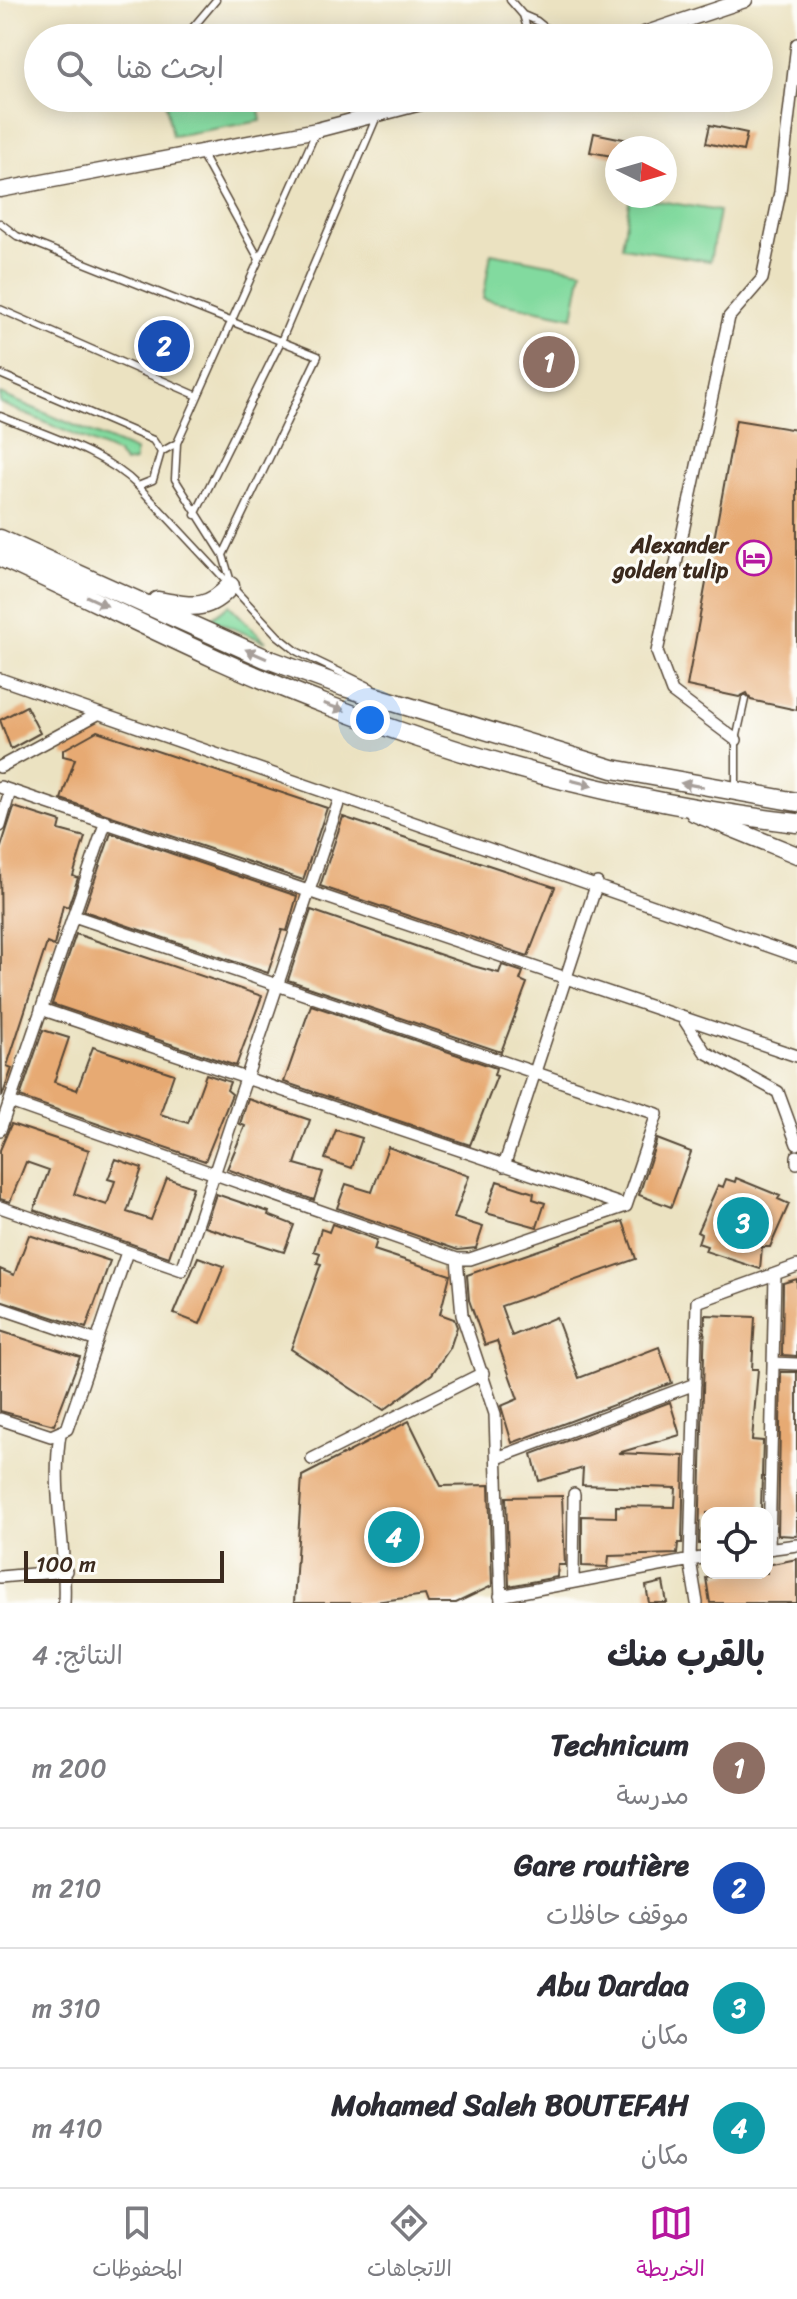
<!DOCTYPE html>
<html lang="ar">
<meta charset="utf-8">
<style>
:root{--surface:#fff;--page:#f7f7f7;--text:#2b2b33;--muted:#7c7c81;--line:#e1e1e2;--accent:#b5179e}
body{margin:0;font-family:Sriracha,"Playpen Sans Arabic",sans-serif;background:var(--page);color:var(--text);direction:rtl}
.controls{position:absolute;right:24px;bottom:24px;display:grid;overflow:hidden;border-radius:16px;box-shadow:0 4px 20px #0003}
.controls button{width:72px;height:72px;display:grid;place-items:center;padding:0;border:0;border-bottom:2px solid var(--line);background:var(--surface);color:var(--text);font:40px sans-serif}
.compass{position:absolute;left:605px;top:136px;width:72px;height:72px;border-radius:50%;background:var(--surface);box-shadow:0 4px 20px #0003;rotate:95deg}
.scale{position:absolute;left:24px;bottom:20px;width:200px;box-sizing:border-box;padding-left:8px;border:4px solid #3b2a1e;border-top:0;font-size:22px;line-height:28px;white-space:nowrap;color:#3b2a1e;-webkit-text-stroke:6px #fdfcf7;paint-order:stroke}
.you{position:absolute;left:370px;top:720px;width:28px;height:28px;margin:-20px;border:6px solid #fff;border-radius:50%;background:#1a73e8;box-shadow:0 0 0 12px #1a73e833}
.badge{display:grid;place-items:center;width:52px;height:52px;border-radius:50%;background:var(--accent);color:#fff;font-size:26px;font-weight:700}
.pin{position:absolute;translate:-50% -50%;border:4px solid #fff;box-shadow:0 2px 8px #0006}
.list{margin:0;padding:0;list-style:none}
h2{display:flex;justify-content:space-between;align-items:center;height:104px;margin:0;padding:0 32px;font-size:34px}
h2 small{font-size:26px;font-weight:400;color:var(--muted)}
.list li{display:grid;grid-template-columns:52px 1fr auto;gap:24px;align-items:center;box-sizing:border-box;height:120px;padding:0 32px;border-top:2px solid var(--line)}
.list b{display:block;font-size:30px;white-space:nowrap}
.list p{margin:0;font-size:26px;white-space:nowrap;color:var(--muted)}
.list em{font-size:26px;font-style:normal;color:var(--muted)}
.icon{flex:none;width:44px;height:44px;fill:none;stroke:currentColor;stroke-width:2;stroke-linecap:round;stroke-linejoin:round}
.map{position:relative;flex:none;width:797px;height:1603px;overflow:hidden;direction:ltr}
.search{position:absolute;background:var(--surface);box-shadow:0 4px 20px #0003;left:24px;right:24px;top:24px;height:88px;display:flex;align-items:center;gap:20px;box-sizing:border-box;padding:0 28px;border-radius:44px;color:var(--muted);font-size:30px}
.sheet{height:584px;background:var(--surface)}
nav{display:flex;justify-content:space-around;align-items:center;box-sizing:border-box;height:112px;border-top:2px solid var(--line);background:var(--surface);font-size:22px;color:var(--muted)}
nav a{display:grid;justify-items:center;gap:4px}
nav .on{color:var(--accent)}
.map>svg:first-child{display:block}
.green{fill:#82da9f;stroke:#5e825e;stroke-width:2}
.building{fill:#e7aa73}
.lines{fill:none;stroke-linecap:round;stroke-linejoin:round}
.service-casing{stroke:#554636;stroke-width:9}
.minor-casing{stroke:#554636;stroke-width:14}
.tertiary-casing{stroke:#554636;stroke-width:17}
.secondary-casing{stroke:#554636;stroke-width:19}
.trunk-casing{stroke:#554636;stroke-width:21}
.service{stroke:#fff;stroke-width:6}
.minor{stroke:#fff;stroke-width:11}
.tertiary{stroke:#fff;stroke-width:14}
.secondary{stroke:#fff;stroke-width:16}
.trunk{stroke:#fff;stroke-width:18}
.oneway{fill:#a79f9a}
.labels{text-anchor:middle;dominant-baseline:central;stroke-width:6;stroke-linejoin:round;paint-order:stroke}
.poi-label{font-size:22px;font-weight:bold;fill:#3b2a1e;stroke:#fdfcf7;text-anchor:end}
</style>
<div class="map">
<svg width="797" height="1603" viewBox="0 0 797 1603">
<rect width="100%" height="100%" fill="#fdfcf7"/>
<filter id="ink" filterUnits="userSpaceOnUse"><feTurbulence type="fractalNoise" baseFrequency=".0125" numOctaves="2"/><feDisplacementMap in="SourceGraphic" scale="16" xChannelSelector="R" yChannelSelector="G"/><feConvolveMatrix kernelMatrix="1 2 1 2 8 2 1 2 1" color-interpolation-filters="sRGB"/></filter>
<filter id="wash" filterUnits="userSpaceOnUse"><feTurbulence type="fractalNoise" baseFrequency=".006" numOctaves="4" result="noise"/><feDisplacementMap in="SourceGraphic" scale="32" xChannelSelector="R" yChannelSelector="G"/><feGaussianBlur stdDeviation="1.8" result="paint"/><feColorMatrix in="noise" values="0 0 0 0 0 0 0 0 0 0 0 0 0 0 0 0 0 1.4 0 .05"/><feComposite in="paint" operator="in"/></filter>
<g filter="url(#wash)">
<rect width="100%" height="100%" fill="#ebe2c1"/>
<path class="green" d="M165,98H257L261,121L172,136Z
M630,196L719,211L710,261L622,247Z
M491,253L582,270L573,317L483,299Z
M0,394L135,451V461L125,463L116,453L0,403Z
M229,605L266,642L210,619Z"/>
<g id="blocks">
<path class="building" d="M710,125L747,133L743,151L706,143Z
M594,133L643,143L642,148H617V157L590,152Z
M736,420L797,430V710L751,700L747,693L739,697L687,686Z
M26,706L40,733L11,749L0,720Z
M97,731L327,808L303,880L61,799L75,759L63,756V750Z
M14,807L61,822L59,830L85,837L73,876L78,878L68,907L63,905L54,946L47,943L7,1066L12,1068L2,1097L0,850Z
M343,817L555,887L528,956L320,886Z
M111,833L297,896L287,931L282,930L268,973L84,911Z
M311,910L473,966L499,973L502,965L523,972L520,980L527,983L501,1052L288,980Z
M76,934L262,996L236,1066L52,1004Z
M311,1005L496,1068L494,1075L497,1076L470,1145L284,1082Z
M43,1030L69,1038L54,1082L77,1090L93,1047L174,1074L160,1114L188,1123L206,1074L230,1082L227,1090L232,1094L205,1161L20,1097Z
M248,1099L310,1120L295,1164L323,1172L314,1200L227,1169L245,1126L240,1124Z
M11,1124L89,1150L74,1194L107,1205L115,1181L108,1179L116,1159L142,1168L127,1212L151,1220L167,1178L193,1187L169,1257L34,1210L49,1170L26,1162L10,1202L0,1199V1150Z
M336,1130L362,1138L352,1168L325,1159Z
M657,1139L691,1152L671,1207L639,1195Z
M388,1147L469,1176L454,1218L483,1227L476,1248L458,1250L337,1208L346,1184L372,1192Z
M736,1178L780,1196L778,1199L789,1204L770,1247H762L760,1269L705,1251L707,1246L698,1243L701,1234L697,1232L718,1185L723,1187L726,1179L735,1182Z
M497,1181L534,1193L533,1199L545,1203L537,1227L486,1213Z
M216,1194L269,1212L268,1215L294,1225L284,1252L205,1227Z
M623,1221L636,1259L501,1306L512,1336L556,1317L579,1378L659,1347L672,1383L512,1443L501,1406L518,1399L497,1341L485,1345L469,1300L467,1275Z
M332,1224L377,1240L374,1250L450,1275L440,1314L454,1319L457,1327L450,1348L432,1374L384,1410L291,1349L321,1264L317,1263L320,1253L314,1251L321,1229L329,1232Z
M29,1235L110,1261L86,1328L0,1300V1269L14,1275Z
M198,1257L224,1266L200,1324L174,1314Z
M797,1279V1356L782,1355L783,1283Z
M705,1315L755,1317L752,1369H758L752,1440L763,1441L761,1510L707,1513V1544H699Z
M0,1331L80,1357L54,1425L0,1411Z
M781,1372H797V1536L778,1535Z
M670,1402L680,1435L618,1453L684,1456L682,1543H678L677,1554L609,1556L608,1567L582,1566V1516L616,1517V1506L675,1507L676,1488L582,1485L583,1468L539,1481L532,1454Z
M409,1421L441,1486L489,1485L492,1586L456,1603H428L425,1595L368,1603H294L302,1476Z
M562,1496L565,1565H558L557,1577L509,1586L506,1497Z
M797,1559V1603H710L706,1578L729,1573H767V1565Z
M663,1582L667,1603H649L646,1586Z"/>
</g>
</g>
<g filter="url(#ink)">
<use href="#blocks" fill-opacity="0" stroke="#554636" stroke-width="2"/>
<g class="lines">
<g class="service-casing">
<path id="service" d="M510,0L523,15L530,38
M523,15L537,21L558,38
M184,38L216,0
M132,100L134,98
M202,155L259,259
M0,223L17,236L318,356L223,555
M0,309L198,396
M0,374L153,440L161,452
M0,416C45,435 103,451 138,486
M177,443L161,452L153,480L138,486L278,636L298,652L371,687
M195,515L282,339L377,116
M231,582L223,555L175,479L177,443L316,132
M736,790V740L745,699"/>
</g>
<g class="minor-casing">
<path id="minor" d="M0,679L797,956
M736,740L672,692L657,652L729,317L762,279L780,192L797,44
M0,767L96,715
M0,787L797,1056
M0,826L10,791
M41,1009L626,1206
M683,1018L705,1052L778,1092L797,1144
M10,1102L457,1259H470L626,1206L657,1114L74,916
M0,1130L106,821
M797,1156V1163
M504,1166L597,883
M0,1207L182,1270L340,798
M457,1259L462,1315L495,1414L501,1603
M0,1308L97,1341
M773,1363L797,1364
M0,1419L51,1436L67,1429L127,1252
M60,1434C51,1492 67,1545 64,1603
M497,1458L695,1384
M312,1459L483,1373
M767,1549L797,1545
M769,1549L775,1274
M0,1577L66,1571
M573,1582L574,1494
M500,1596L707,1557
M697,1603L690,1560L697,1302L797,1266"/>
</g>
<g class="tertiary-casing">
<path id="tertiary" d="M632,38L745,0
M0,190L317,130L440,98"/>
</g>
<g class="secondary-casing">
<path id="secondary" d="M694,813L797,855"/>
</g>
<g class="trunk-casing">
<path id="trunk" d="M0,539L265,658L344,687L613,769L797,802
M0,557C108,606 215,663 327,705C477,763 637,804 797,823
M157,601C190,606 206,613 230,586"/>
</g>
<use href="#service" class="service"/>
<use href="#minor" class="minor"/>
<use href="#tertiary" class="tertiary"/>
<use href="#secondary" class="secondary"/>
<use href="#trunk" class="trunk"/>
</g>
<defs><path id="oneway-solid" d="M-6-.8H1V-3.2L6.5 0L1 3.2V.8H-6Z" transform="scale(2)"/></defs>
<g class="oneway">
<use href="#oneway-solid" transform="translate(97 601) rotate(25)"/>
<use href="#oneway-solid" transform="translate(256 654) rotate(-156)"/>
<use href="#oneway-solid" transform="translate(334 707) rotate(20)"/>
<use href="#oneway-solid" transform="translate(582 783) rotate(14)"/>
<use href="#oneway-solid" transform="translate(692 785) rotate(-170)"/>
</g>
</g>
<defs>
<g id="hotel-ring" transform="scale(1.8)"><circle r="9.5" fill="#fdfcf7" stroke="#b5179e" stroke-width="1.5"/><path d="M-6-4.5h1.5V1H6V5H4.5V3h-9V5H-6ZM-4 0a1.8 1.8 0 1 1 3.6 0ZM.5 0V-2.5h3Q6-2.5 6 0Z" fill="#b5179e"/></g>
</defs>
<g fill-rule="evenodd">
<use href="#hotel-ring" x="754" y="558"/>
</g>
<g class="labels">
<g class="poi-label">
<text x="728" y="545">Alexander<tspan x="728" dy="25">golden tulip</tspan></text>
</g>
</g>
</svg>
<div class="controls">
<button><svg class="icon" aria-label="locate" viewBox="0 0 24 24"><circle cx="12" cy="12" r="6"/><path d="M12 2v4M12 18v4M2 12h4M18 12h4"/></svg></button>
</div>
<svg class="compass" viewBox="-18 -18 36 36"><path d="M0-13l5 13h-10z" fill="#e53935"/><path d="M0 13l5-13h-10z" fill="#7c7c81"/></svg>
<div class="scale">100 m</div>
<div class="you"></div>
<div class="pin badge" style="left:549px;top:362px;background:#8d6e63">1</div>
<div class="pin badge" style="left:164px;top:346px;background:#1a4fb4">2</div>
<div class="pin badge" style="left:743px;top:1223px;background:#0f9aa8">3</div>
<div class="pin badge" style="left:394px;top:1537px;background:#0f9aa8">4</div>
<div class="search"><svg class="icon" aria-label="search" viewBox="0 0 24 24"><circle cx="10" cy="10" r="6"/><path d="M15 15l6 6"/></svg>ابحث هنا</div>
</div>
<section class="sheet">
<h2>بالقرب منك<small>النتائج: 4</small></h2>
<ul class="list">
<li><span class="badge" style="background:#8d6e63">1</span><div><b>Technicum</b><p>مدرسة</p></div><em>200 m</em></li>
<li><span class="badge" style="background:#1a4fb4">2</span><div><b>Gare routière</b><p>موقف حافلات</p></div><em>210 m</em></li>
<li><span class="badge" style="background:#0f9aa8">3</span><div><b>Abu Dardaa</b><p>مكان</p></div><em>310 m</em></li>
<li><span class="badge" style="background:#0f9aa8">4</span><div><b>Mohamed Saleh BOUTEFAH</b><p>مكان</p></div><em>410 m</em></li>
</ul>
</section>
<nav>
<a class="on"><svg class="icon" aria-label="map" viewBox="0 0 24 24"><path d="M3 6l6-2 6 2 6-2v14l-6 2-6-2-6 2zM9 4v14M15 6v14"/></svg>الخريطة</a>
<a><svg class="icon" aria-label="directions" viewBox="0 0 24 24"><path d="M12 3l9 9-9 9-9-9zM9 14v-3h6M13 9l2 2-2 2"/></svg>الاتجاهات</a>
<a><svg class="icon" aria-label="saved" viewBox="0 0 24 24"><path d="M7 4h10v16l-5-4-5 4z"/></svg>المحفوظات</a>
</nav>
